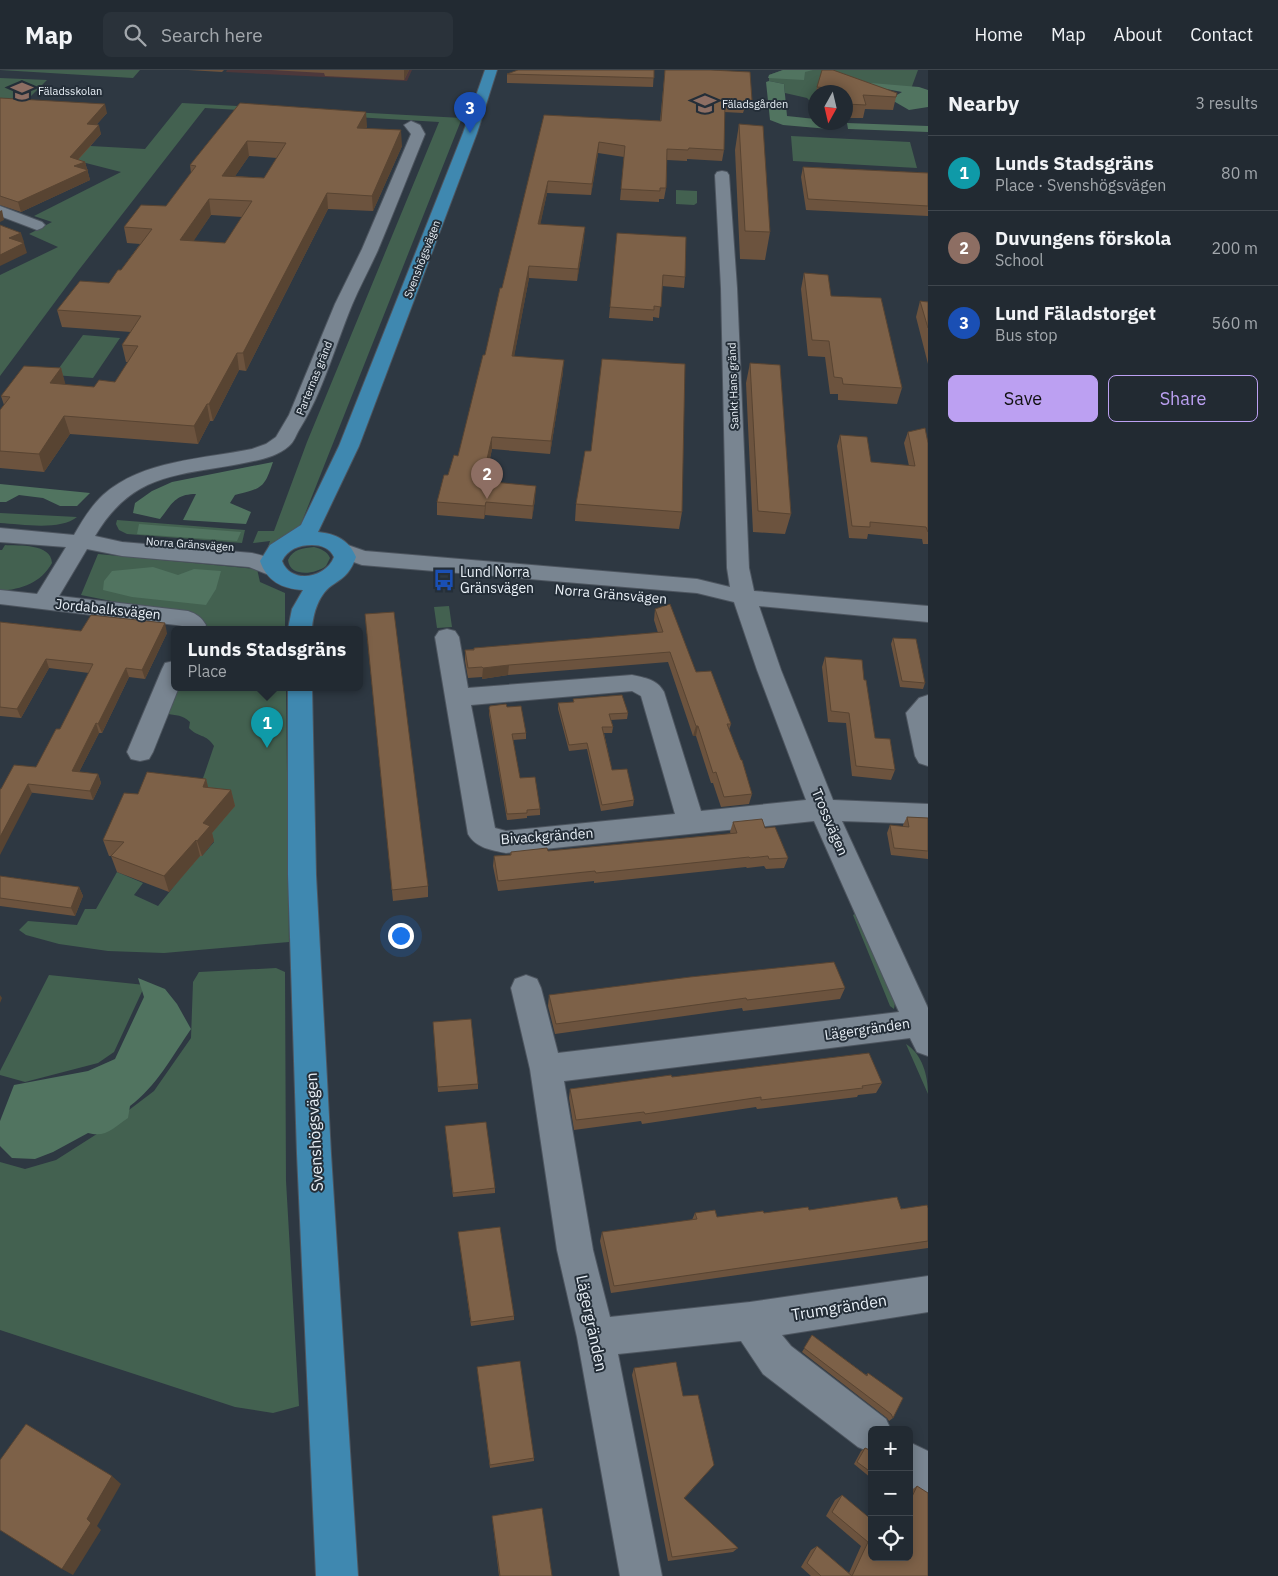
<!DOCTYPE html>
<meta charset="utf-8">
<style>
:root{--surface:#222a32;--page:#2a323a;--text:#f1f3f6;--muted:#a2a7ac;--line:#3f464d;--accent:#bca0f2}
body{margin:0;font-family:"IBM Plex Sans",sans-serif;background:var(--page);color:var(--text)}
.controls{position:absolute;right:15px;bottom:15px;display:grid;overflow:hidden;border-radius:8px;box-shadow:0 2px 12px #0003}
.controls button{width:45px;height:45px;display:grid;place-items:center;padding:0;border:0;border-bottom:1px solid var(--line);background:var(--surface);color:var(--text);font:25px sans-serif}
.compass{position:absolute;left:808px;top:15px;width:45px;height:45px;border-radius:50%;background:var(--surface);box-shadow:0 2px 12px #0003;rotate:188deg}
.you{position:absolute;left:400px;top:865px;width:18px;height:18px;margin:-12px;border:4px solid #fff;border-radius:50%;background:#1a73e8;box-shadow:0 0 0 8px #1a73e833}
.badge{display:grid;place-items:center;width:32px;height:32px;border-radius:50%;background:var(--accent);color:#fff;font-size:16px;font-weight:700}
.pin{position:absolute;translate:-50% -41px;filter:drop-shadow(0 1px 2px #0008)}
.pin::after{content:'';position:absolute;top:26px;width:18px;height:15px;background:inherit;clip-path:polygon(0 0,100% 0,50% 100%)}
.popup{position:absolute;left:171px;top:556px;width:192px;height:65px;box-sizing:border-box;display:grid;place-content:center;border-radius:8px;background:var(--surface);filter:drop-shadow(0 1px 4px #0005);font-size:16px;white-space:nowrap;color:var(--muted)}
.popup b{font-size:19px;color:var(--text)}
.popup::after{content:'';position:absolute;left:50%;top:100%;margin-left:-10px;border:10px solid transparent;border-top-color:var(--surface)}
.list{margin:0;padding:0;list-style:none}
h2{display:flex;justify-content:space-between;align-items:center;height:65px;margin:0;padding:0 20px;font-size:21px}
h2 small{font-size:16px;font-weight:400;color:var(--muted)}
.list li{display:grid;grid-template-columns:32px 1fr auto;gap:15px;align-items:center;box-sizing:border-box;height:75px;padding:0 20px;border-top:1px solid var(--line)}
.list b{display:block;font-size:19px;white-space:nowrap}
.list p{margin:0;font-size:16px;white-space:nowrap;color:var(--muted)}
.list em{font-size:16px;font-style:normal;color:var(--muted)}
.actions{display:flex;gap:10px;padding:15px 20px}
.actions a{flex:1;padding:11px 0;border:1px solid var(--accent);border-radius:8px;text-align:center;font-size:18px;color:var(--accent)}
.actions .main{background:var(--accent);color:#111}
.icon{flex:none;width:28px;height:28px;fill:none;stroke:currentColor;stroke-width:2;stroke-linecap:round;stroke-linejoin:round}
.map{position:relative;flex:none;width:928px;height:1506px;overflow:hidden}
header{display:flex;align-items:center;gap:30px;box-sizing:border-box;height:70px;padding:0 25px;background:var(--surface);border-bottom:1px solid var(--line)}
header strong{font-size:24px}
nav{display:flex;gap:28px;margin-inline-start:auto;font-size:18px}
.search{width:350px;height:45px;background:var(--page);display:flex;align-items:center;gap:12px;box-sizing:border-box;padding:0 18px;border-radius:8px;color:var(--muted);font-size:19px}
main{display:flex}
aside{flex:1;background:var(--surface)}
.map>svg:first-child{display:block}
.commercial{fill:#4d383b}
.green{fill:#436150}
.forest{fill:#517460}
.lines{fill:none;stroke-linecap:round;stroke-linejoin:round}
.minor-casing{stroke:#4d555f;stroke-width:2}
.major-casing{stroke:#4d555f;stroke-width:2}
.minor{fill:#798591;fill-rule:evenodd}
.major{fill:#3f88b0;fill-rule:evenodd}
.wall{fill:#6c533e;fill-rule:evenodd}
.shaded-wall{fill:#584432}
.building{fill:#7d6148;stroke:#584432;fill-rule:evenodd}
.labels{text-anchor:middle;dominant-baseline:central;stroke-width:4;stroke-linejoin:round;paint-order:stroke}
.far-poi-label{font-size:11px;fill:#e9f0f7;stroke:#242e38;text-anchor:start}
.far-street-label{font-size:11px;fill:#e9f0f7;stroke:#242e38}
.poi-label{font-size:14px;fill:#e9f0f7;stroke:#242e38;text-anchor:start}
.street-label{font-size:14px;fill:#e9f0f7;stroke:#242e38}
.near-street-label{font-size:16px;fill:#e9f0f7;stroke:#242e38}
</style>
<header>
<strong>Map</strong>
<div class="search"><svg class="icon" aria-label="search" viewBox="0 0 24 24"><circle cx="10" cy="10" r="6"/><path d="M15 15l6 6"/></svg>Search here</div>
<nav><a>Home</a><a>Map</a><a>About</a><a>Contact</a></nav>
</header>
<main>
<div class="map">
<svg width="928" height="1506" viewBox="0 0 928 1506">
<rect width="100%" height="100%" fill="#2e3842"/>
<path class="commercial" d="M227,0H412L407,11L226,2Z"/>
<path class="green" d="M0,0H140L133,8Z
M783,0H918L911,19L853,17L846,22H816L815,32L810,31L807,28L785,23L784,14L769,11V5Z
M0,8L47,10L26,31L0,29Z
M182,33L462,48L301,454L304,455L268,477L270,471L253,473L258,461H274L307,372L439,52L205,38L78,201L0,306V205L58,177L29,164L52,152L34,146L121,102L0,71L145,79Z
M791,66L910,72L917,98L793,91Z
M676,120L697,121V133L694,135L676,134Z
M83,265L120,268L93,308L54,305Z
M0,443L77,447C60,461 21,454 0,453Z
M117,450L245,460L242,473L127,464L119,460L116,454Z
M5,475C19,476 51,473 52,493C41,513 22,519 0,521V480H2Z
M314,477C321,479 327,481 330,488L326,496C316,504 290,508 288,490C293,479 303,478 314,477Z
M98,484L257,499L260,512L285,523V559H201L204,551L189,543L131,535L81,525Z
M449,536L452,557L437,558L434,537Z
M176,617H286L289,872L164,883L108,881L59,874L26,865L19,860L28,851L77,855L85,839H96L117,802L143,813L134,825L158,836L194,792L195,784L202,786L214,772L200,717L214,676C207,664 197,667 189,658L190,652C183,645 176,645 166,644L171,625Z
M855,844L858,846L895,933L894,939L890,936L853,845Z
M276,898L285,902L286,1111L299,1336L273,1343L235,1337L0,1260V1092L25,1099L56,1090L100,1062L154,1021L191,968L193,912L199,902Z
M49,905L145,915L114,982L98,993L25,1012L0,1005V1001Z
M906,974C922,984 928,1005 928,1024Z"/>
<path class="forest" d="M783,0H813L805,2L804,10L768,8L769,5Z
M769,11L784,14L787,46L815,49L816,52L829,53V59L783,55L770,50L766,12Z
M859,12L919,17L928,20V37L909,40L890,29L902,22L881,18L846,22Z
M847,53L928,56V62L848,59Z
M273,392C264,419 262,418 235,425L230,433L251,442L246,454L183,450L196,424C175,424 172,434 160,449L133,443L135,433L152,421L172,412Z
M0,414L90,423L77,436H60L43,428L19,425L6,432H0Z
M139,454L241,462L237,471L137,464Z
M153,497L178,505L194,499L221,501L216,519L206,535L132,527L103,520L104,511L112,501Z
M138,908L165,919L177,934L191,959C173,985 156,1017 130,1036L128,1048C113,1058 106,1068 88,1063L53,1082L35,1089L12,1088L0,1076V1051L14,1015L88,1001L115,989L144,927Z"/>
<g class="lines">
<g class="minor-casing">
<path id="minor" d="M411,51L420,55L425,64C409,103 394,142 378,180C370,198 360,216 352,235C335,276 323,322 299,360C296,365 294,372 289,376C277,387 259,390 244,393C178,406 133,402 95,466L122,472L252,483C264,486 278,489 285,500L282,505L274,507L249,497L122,486L87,479L59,526L188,541C197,544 201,547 206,555L204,559H180L182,556L176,555L0,534V520L37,524L66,477L0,472V458L74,465C82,451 91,436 103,425C142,390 203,389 252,379L266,374L276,367L289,345L335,234L362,179L411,64L404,55Z
M722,101L727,102L729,105L737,218L749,498L754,521L928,536V552L759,536L781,600L833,730L928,734V754L842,751L928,938V986L917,982L910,968L564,1011L593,1180L610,1247L750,1232L928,1206V1242L782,1265L791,1276L886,1349L891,1360H872V1383L858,1377L763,1304L741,1271L618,1284L662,1506H620L577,1267L557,1180L530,999L511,918L515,909L526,905L537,909L541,918L558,983L899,942L814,751L506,783C491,780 476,778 468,764L435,567L439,561L447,559L455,561L459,567L468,618L632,605C645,608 657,609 664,622L701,741L806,730L757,600L734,532L697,523L362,495L334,485L331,480L334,475L342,473L365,481L697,509L730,517L727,498L721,218L715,105L717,102ZM632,621L641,626L675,744L506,761L495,758L471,635Z
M0,136L42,152L45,155L42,158L37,160L0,146Z
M174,591V617H179L153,682L149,689L140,691L131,689L127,682L162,599L165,593Z
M928,625V696L919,693L915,686L906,643L919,628Z
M909,1372L928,1381V1427L909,1418Z"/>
</g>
<g class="major-casing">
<path id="major" d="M485,0H497L477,63L359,376L318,462C336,464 349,470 356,487C351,501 346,506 334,514C319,523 313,543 312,559H288L292,539L303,520C282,519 267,511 260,491L270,475L301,455L339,376L463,63ZM312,475C321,475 330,478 334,487C326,508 291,515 282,491C288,479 299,475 312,475Z
M288,617H312L316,805L331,1084L358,1506H316L297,1084L288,805Z"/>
</g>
<use href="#minor" class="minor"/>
<use href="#major" class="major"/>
</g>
<path class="wall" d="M188,0H224L222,2Z
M271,0H409L404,10L325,6L324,3Z
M654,0L653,17L507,13V4Z
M665,0L752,30L751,40H744L743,43L724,42V80L722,91L687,89V91L667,90L666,118L664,129H659V132L620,130L624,87L598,83L591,125L547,123L540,154L584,169L577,211L529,208L514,286L563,302L550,384L492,379L485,412L535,429L532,449L485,445L484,449L437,445V432L458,386L485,285L502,218L544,45L660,51Z
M817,17L897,23L893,40L865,39L863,48H846V22H816V30H814Z
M0,28L107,43L97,54L101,64L78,90L85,92L90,110L21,142L0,135Z
M240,33L367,56L366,59L402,76L373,141L328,139L246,301L239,300L213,351H210L198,374L70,364L44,402L0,398V340L4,335L1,326L61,298L65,315L94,317L115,312L128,292H126L122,275L131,262L62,257L57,240L109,213L121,200L140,174L127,173L124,157L166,136L191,103L190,95ZM249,86L277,88L264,108L235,106ZM211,145L242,147L225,173L193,171Z
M739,54L770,162L765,190L740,189L735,80Z
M803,97L928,103V146L806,140L801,107Z
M617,163L685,207L684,218L662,216L659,248L653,247V251L609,248Z
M804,203L831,226L902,318L897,334L838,330V324H830L825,287L808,286L801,219Z
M920,231L928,232V294L916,247Z
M750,293L791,444L785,464L753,462L746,313Z
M908,362L928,373V474H923L922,469L868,464L867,469L849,468L837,376L840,365L871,392L909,396L904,373Z
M591,381L682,442L679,459L575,451L576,434Z
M655,539L731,654L729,660L752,724L749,734L721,737L713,713H711L696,666H693L668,592L508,605L482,609V607L468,608L465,591V580L658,563L654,550Z
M365,544L428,816V827L393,831Z
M0,552L81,561L167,563L145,609L129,607L102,663H99L79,702L98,704L101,713L93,730L1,719L36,697L60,659L89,603L49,598L21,648L0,646Z
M893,568L925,613L923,619L900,617L891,574Z
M825,587L864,610L875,668L895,700L891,710L852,706L846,653L828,652L822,597Z
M573,629L628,643L627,649L611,650L613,657L612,663H604L612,700L634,730L633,736L601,741L587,679L569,681L558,639V633L573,632Z
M507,637L526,663V669L513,670L520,708L540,739V745L527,746V748L507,750L489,644V638Z
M206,709L208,717L231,720L235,736L212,763L214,771L202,786H200L169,822L117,802L111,786H109L103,770L138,724Z
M907,747L928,748V789L891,785L887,763L890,755L903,757V755Z
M733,752L765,758L788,788L784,798L766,799L764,796L747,798L746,797L594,813V811L498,821L493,796L494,786L510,785L511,782L548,781L731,764L730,762Z
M0,806L79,817L83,826L75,846L0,836Z
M845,918L840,929L743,941L742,938L555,964L548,936L549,925Z
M433,952L478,1014V1019L438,1022Z
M672,1007L882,1013L876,1023L858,1025L857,1027L757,1039L756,1037L642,1054L641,1051L574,1060L569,1028L570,1019Z
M445,1056L495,1118V1123L453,1127Z
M928,1138V1178L611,1223L600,1171L602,1162L692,1150L695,1143L717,1147L809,1140Z
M458,1162L514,1246V1250L471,1256Z
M812,1265L866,1305L868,1303L893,1348L889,1351L887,1348L802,1282Z
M477,1297L534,1388V1391L490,1398Z
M634,1298L683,1326L714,1395L684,1429L738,1478L733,1482L668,1491L632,1305Z
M865,1378L872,1381V1408H871L854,1394L861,1381Z
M917,1416L928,1506H811L801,1497L811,1480L817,1476L849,1503L861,1476L826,1446L835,1430L842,1425L909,1487V1422L910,1421Z
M492,1446L552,1506H499Z"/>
<path class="shaded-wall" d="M404,0H409L404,10Z
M105,34L107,43L89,63L87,54Z
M366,42L367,56L358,73L357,58Z
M99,55L101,64L72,96L70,87Z
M401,60L402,76L373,141L372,126Z
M247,71L249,86L225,121L222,106Z
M599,72L598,83L591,125L592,114Z
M85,92L90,110L21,142L18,132L74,96Z
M548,111L547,123L538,166V154Z
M327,123L328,139L246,301L243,283Z
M209,129L211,145L183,187L180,170Z
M2,140L4,150L0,152V141Z
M585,157L584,169L577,211L578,199Z
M21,163L24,172L12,178L9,168Z
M24,173L27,183L0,196V185Z
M529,196V208L512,298V286Z
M237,283L239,300L213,351L209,334Z
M564,290L563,302L550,384L551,371Z
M61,298L66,316L50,313Z
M207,334L210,351L198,374L194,356Z
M64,346L70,364L44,402L39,384Z
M492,367V379L482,424V411Z
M536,416L535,429L532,449L533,436Z
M486,432L485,445L484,449L485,436Z
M165,553L167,563L145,609L142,600Z
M46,589L49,598L21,648L17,639Z
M509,595L508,605L482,609L483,598Z
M126,598L129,607L102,663L98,654Z
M96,653L99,663L75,710L72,701Z
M696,656H698L696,666H693Z
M98,704L101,713L93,730L90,721Z
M206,709L210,725L203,717Z
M28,714L32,723L0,785V767Z
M231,720L235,736L212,763L214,771L202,786L197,771L203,753Z
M196,770L200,786L169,822L164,806Z
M79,817L83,826L75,846L71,838Z
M0,925L2,928L0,933Z
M112,1406L121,1414L97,1456L101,1460L73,1505L62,1499L87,1449Z"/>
<path class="building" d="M518,0H654V8L507,4Z
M665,0H711L750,2L752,30H745V33L725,32L724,80L689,78L688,80L667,79L666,118H660V121L621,119L625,76L599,72L592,114L548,111L538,154L585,157L578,199L529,196L512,286L564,290L551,371L492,367L482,411L536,416L533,436L486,432L485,436L437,432L444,405H448L454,385L458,386L483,285H485L500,218H502L544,45L661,51Z
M822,0H833L897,23L896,27L863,25L866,35L846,34V22H828L827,18L817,17Z
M0,28L105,34L87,54L99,55L70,87L85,92L74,96L88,100L18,132L0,126Z
M240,33L366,42L357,58L401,60L372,126L327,123L243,283H237L209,334H207L194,356L64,346L39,384L0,381V340L10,327L1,326L24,296L61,298L50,313L94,317L99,310L115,312L138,276L122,275L141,246L57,240L80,211L109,213L118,200H121L152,159L124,157L141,135L166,136L196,96L190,95ZM247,71L286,73L264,108L222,106ZM209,129L252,131L225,173L180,170Z
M739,54L763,56L770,162L745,161Z
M803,97L928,103V136L808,129Z
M0,155L21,163L9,168L24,173L0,185Z
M617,163L686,167L685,207L663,205L661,237L654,236V240L610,237Z
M804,203L828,205L831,226L881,228L902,318L843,314L842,308L834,307L829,271L812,270Z
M920,231L928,232V258Z
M602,289L685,294L682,442L576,434L585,381H591Z
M750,293L780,295L791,444L758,441Z
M925,358L928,373V462L926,457L870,452V457L852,456L840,365L867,367L871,392L915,396L908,362Z
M670,534L696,602L711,601L731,654H727L741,690H742L752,724L724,727L716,702L713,703L698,656H696L670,582L509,595L483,598L482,597L468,598L465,580H474V578L663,562L655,539Z
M394,542L428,816L392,820L365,544Z
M91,545L165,553L142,600L126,598L98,654L96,653L72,701L98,704L90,721L28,714L0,767V719H1L14,695L36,697L56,659H60L93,594L46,589L17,639L0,637V552L81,561Z
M893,568L916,569L925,613L902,611Z
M825,587L862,590L864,610H866L875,668L890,669L895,700L856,696L849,643L831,641Z
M622,625L628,643L609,644L613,657H602L612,700L627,699L634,730L602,735L587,673L569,675L558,633L574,632L573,629Z
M506,634L507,637L521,636L526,663L512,664L520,708L535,707L540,739L527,740V743L507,744L489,638L490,636Z
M147,702L206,709L203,717L231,720L203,753L210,756L197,771L196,770L164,806L111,786L124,772L103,770L124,723L138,724Z
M907,747L928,748V781L894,778L890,755L909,757Z
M762,749L765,758L775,757L788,788L769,789L768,786L750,788L749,787L596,803L595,801L498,811L494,786L511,785V782L547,778L548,781L737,763L733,752Z
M0,806L79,817L71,838L0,828Z
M834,892L845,918L747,930L746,928L556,954L549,925L690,907Z
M471,949L478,1014L438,1017L433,952Z
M869,983L882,1013L862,1016L863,1018L761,1030V1027L645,1044L644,1042L576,1050L570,1019L671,1005L672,1007Z
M486,1052L495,1118L453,1123L445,1056Z
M897,1127L901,1139L927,1135L928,1138V1171L614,1216L602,1162L697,1149L695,1143L715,1140L717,1147L763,1141L764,1143L808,1137L809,1140Z
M500,1157L514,1246L471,1252L458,1162Z
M812,1265L867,1306L868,1303L903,1328L893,1348L891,1344L804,1278Z
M520,1291L534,1388L490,1395L477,1297Z
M676,1292L683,1326L698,1325L714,1395L684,1428L738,1478L672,1487L634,1298Z
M26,1354L112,1406L87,1449L91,1453L62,1499L0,1460V1390Z
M865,1378L872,1381V1403L857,1392Z
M917,1416L928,1423V1506H821L807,1493L817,1476L852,1506L868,1472L832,1442L842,1425L872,1450V1487H909V1433Z
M542,1438L552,1506H500L492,1446Z"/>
<defs>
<g id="school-bare" transform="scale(1.725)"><path d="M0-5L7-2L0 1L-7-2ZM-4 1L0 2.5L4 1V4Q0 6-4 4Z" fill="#8d6e63" stroke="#242e38" stroke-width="2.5" paint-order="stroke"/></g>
<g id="bus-bare" transform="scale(1.725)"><path d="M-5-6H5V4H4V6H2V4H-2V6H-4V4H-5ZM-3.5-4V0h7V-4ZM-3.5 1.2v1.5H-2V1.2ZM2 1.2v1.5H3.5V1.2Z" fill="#1a4fb4" stroke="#242e38" stroke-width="2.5" paint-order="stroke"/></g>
</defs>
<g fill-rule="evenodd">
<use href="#school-bare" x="22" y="21"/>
<use href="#school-bare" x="705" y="34"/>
<use href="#bus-bare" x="444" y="510"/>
</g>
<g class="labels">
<g class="far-poi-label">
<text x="38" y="21">Fäladsskolan</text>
<text x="722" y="34">Fäladsgården</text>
</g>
<g class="far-street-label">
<text transform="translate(422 189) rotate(-69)">Svenshögsvägen</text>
<text transform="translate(314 308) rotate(-68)">Parternas gränd</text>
<text transform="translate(733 316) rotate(-92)">Sankt Hans gränd</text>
<text transform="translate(190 474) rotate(4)">Norra Gränsvägen</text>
</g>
<g class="poi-label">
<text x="460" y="502">Lund Norra<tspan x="460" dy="16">Gränsvägen</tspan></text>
</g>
<g class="street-label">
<text transform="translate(611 524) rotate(5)">Norra Gränsvägen</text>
<text transform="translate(108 539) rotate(6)">Jordabalksvägen</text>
<text transform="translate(830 752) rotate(67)">Trossvägen</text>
<text transform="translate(547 766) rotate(-4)">Bivackgränden</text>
<text transform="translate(867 959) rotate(-8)">Lägergränden</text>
</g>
<g class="near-street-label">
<text transform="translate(314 1062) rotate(-93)">Svenshögsvägen</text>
<text transform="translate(839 1237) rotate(-9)">Trumgränden</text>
<text transform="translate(592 1253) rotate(78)">Lägergränden</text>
</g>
</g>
</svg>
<div class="controls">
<button>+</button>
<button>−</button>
<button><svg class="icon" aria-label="locate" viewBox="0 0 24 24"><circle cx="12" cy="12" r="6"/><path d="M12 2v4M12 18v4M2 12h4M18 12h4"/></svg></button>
</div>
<svg class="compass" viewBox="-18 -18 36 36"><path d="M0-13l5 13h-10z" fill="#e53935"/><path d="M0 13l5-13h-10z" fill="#a2a7ac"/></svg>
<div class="you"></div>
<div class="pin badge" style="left:267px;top:678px;background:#0f9aa8">1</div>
<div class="popup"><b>Lunds Stadsgräns</b>Place</div>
<div class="pin badge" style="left:487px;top:429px;background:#8d6e63">2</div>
<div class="pin badge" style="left:470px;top:63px;background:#1a4fb4">3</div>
</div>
<aside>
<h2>Nearby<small>3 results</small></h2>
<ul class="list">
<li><span class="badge" style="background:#0f9aa8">1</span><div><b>Lunds Stadsgräns</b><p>Place · Svenshögsvägen</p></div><em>80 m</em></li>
<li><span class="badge" style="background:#8d6e63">2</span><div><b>Duvungens förskola</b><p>School</p></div><em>200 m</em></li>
<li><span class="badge" style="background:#1a4fb4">3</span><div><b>Lund Fäladstorget</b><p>Bus stop</p></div><em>560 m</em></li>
</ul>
<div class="actions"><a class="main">Save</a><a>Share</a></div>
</aside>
</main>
